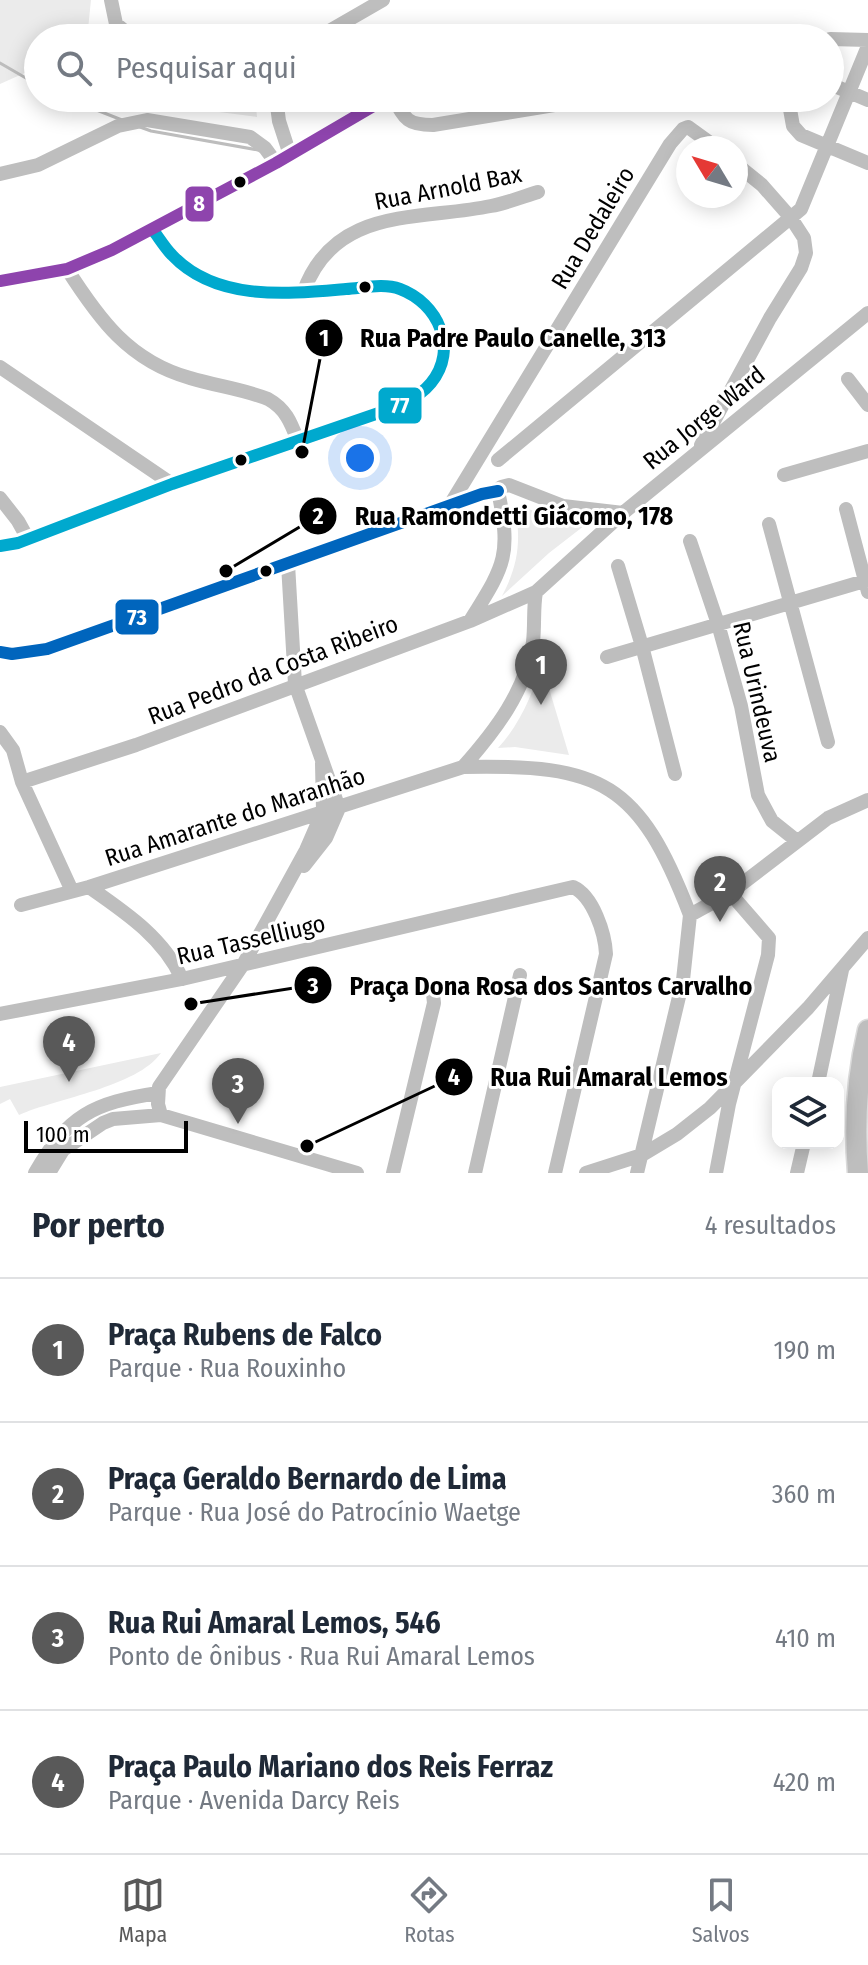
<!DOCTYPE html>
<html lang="pt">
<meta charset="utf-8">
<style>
:root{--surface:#fff;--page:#f2f2f3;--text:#1f2937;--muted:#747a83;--line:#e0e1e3;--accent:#595959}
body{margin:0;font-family:"Fira Sans Condensed",sans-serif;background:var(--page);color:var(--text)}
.controls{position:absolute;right:24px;bottom:24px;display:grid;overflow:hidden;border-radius:16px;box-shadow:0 4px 20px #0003}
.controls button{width:72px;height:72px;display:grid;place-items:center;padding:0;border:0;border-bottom:2px solid var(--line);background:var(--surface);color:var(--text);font:40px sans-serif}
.compass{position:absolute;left:676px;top:136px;width:72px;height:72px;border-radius:50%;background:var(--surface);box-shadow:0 4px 20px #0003;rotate:308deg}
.scale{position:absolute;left:24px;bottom:20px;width:164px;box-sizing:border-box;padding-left:8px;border:4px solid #000;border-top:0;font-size:22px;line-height:28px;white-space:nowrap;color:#000;-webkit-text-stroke:6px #fff;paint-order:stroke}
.you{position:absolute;left:360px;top:458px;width:28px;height:28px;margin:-20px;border:6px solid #fff;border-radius:50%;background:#1a73e8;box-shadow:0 0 0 12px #1a73e833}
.badge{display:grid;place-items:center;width:52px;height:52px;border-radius:50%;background:var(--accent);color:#fff;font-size:26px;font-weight:700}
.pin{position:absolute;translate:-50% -66px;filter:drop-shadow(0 2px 4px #0008)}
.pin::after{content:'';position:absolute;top:42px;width:28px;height:24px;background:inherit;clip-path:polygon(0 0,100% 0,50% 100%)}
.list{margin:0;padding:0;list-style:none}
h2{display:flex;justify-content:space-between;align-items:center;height:104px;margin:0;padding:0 32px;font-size:34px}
h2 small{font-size:26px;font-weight:400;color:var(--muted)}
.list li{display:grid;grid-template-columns:52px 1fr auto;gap:24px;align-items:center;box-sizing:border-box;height:144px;padding:0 32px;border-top:2px solid var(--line)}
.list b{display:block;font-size:30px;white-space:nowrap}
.list p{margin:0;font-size:26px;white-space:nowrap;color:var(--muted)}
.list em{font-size:26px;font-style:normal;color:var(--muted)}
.icon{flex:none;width:44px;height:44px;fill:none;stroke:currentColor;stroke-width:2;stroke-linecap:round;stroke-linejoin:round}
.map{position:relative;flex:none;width:868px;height:1173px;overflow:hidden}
.search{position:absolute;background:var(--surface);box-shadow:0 4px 20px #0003;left:24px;right:24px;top:24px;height:88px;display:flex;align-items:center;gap:20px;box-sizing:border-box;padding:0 28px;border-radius:44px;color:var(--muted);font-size:30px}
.sheet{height:680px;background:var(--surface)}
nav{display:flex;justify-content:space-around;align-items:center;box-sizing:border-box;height:112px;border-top:2px solid var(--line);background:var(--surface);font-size:22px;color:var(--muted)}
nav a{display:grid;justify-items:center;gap:4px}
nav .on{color:var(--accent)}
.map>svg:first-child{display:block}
.green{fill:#ebebeb}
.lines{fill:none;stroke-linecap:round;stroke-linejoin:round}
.stream{stroke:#bdbdbd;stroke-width:3}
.highway-casing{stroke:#dbdbdb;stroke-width:23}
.minor{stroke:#bebebe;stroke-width:14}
.highway{stroke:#bebebe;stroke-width:20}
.bus-1-casing{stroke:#fff;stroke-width:18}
.bus-2-casing{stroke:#fff;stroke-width:18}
.bus-3-casing{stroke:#fff;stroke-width:18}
.bus-1{stroke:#00a9ce;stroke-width:12}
.bus-2{stroke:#0065bd;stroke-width:12}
.bus-3{stroke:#8e44ad;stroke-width:12}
.bus-dot{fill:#000;stroke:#fff;stroke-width:3}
.labels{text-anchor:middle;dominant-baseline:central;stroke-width:6;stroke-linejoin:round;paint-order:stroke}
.street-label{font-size:24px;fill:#000;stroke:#fff}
.leader{fill:none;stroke:#000;stroke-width:3}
.callout-dot{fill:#000;stroke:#fff;stroke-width:3}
.mark-label{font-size:24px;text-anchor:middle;font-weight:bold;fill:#fff}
.callout-label{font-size:26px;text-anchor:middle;font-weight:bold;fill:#000;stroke:#fff;stroke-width:6;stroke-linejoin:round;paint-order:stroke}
.line-badge{stroke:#fff;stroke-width:3}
.badge-label{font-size:22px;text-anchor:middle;font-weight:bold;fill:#fff}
</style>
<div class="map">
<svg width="868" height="1173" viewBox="0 0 868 1173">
<rect width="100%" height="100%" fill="#fff"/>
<path class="green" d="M0,0H91L88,29L80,38H38V67L0,84Z
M103,98H255L257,117L157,104L112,107Z
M419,98H518L423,112L415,109L410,102Z
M515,505L557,518L589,522L549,553L502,596C519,564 521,540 515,505Z
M543,659L545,664L542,665L569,755L515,747L498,748C521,723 534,691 543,659Z
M161,1053C137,1087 57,1098 19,1115L10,1099L0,1104V1087Z"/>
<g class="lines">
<path class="stream" d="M0,63L38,85
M66,98L122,120
M140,127L151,131L258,150"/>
<g class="highway-casing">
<path id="highway" d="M858,1173C854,1125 857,1076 868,1030"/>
</g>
<path class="minor" d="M111,0L116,24L133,38
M317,38L383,0
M579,38L647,34L799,38
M830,39L868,40
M830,84L868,100
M276,98L279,121L290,155
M394,98C405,120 408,125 433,125L597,98
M788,98L793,126L801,135L868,163
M0,174L38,165L118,126L147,120L250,137L265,148L276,163
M67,269C99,319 129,361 190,378C216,386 243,389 268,399C286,409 291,423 298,441
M0,281L67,269L112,250L276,163L387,98
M303,293C334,206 417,221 491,206C507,203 522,197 538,192
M0,367L172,484
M848,379L868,405
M701,445L770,318L801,268L806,253L804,238L791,218L762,185L736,164
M498,460L801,209L868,46
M784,475L868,451
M0,498L18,521L28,539
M450,505L670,144L683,129L688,127L717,148
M846,509L868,592
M769,524L828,742
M690,541L718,624L741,706L758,795L772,821L797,841
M0,546L18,543L172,484L402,405C413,399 423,393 431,383C459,349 438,303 400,289C384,283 363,288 346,289C288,294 216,302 172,255C165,248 159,238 153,230
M288,564L295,684L339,808L326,838L304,866
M618,566L642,646L675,774
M470,621C504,566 512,557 498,491L501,487L509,485L563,506L623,513
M0,652L12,654L47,649L482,494L498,491
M607,657L868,580
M0,732L13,750L22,782L72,891
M463,767C495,731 526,691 533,642C535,625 533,608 536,592
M22,782L136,745L470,621L536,592L623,513L868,313
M89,887C125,912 164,938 182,979
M21,905L89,887L463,767C602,764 639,782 690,915L730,893L828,818L868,800
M0,1014L182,979L573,887C593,896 605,933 606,954L555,1173
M818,1083L842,970
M161,1115L158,1104L159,1087L244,963L306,850L323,811L322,763
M35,1173C68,1115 93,1103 158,1093
M49,1173L63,1150L103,1123L113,1119L161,1115L357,1173
M393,1173L434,1003L433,994
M475,1173L520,975
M586,1173L642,1155L677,1134L710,1108L808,1008L868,938
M637,1173L683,980L690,915
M716,1173L729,1104L768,955L769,938L730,893
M797,1173L804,1143"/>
<use href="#highway" class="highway"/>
<g class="bus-1-casing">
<path id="bus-1" d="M0,546L18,543L172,484L402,405C413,399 423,393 431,383C459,349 438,303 400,289C384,283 363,288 346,289C288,294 216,302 172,255C165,248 159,238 153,230"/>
</g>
<g class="bus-2-casing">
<path id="bus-2" d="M0,652L12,654L47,649L482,494L498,491"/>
</g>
<g class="bus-3-casing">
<path id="bus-3" d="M0,281L67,269L112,250L276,163L387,98"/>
</g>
<use href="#bus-1" class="bus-1"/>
<use href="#bus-2" class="bus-2"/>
<use href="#bus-3" class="bus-3"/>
</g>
<g class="bus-dot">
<circle cx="240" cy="182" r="7"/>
<circle cx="365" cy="287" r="7"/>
<circle cx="241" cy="460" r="7"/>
<circle cx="266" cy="571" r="7"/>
</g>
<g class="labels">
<g class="street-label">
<text transform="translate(448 188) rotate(-11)">Rua Arnold Bax</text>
<text transform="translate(593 228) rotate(-59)">Rua Dedaleiro</text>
<text transform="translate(704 418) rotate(-39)">Rua Jorge Ward</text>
<text transform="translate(273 670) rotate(-21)">Rua Pedro da Costa Ribeiro</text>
<text transform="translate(757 692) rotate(77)">Rua Urindeuva</text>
<text transform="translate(235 817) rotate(-18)">Rua Amarante do Maranhão</text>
<text transform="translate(251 940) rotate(-13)">Rua Tasselliugo</text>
</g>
</g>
<path class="leader" d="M302 452L324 338M226 571L318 516M191 1004L313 985M307 1146L454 1077"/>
<g class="callout-dot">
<circle cx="302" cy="452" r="8"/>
<circle cx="226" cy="571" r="8"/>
<circle cx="191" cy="1004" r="8"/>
<circle cx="307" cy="1146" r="8"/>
<circle cx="324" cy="338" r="20"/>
<circle cx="318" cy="516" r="20"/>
<circle cx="313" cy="985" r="20"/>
<circle cx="454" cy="1077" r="20"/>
</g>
<g class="mark-label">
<text x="324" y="346">1</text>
<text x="318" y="524">2</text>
<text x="313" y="994">3</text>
<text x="454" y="1085">4</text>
</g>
<g class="callout-label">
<text x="513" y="347">Rua Padre Paulo Canelle, 313</text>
<text x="514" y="525">Rua Ramondetti Giácomo, 178</text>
<text x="551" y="995">Praça Dona Rosa dos Santos Carvalho</text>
<text x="609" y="1086">Rua Rui Amaral Lemos</text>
</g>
<g class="line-badge">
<rect x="184" y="185" width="31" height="38" rx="8" fill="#8e44ad"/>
<rect x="377" y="386" width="46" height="39" rx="8" fill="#00a9ce"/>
<rect x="114" y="598" width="46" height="38" rx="8" fill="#0065bd"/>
</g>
<g class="badge-label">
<text x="199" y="211">8</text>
<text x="400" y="413">77</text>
<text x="137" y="625">73</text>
</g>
</svg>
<div class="controls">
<button><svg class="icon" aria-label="layers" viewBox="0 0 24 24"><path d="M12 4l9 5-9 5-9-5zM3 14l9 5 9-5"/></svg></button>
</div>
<svg class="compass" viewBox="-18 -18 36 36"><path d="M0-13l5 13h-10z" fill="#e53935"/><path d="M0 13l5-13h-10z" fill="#747a83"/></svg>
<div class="scale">100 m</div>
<div class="you"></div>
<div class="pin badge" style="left:541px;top:705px">1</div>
<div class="pin badge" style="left:720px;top:922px">2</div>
<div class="pin badge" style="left:238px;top:1124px">3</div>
<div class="pin badge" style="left:69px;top:1082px">4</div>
<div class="search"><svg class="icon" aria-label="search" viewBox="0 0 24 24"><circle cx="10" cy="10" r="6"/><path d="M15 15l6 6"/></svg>Pesquisar aqui</div>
</div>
<section class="sheet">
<h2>Por perto<small>4 resultados</small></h2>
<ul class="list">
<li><span class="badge">1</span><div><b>Praça Rubens de Falco</b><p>Parque · Rua Rouxinho</p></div><em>190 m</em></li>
<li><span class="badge">2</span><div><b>Praça Geraldo Bernardo de Lima</b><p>Parque · Rua José do Patrocínio Waetge</p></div><em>360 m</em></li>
<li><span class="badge">3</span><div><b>Rua Rui Amaral Lemos, 546</b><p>Ponto de ônibus · Rua Rui Amaral Lemos</p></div><em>410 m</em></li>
<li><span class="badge">4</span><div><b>Praça Paulo Mariano dos Reis Ferraz</b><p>Parque · Avenida Darcy Reis</p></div><em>420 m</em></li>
</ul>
</section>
<nav>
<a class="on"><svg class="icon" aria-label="map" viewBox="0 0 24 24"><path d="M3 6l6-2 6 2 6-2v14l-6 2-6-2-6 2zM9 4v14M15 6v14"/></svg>Mapa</a>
<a><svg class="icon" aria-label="directions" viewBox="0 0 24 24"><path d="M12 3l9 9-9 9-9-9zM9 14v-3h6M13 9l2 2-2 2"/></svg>Rotas</a>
<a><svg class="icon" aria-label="saved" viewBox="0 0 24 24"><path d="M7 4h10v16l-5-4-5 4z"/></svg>Salvos</a>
</nav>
